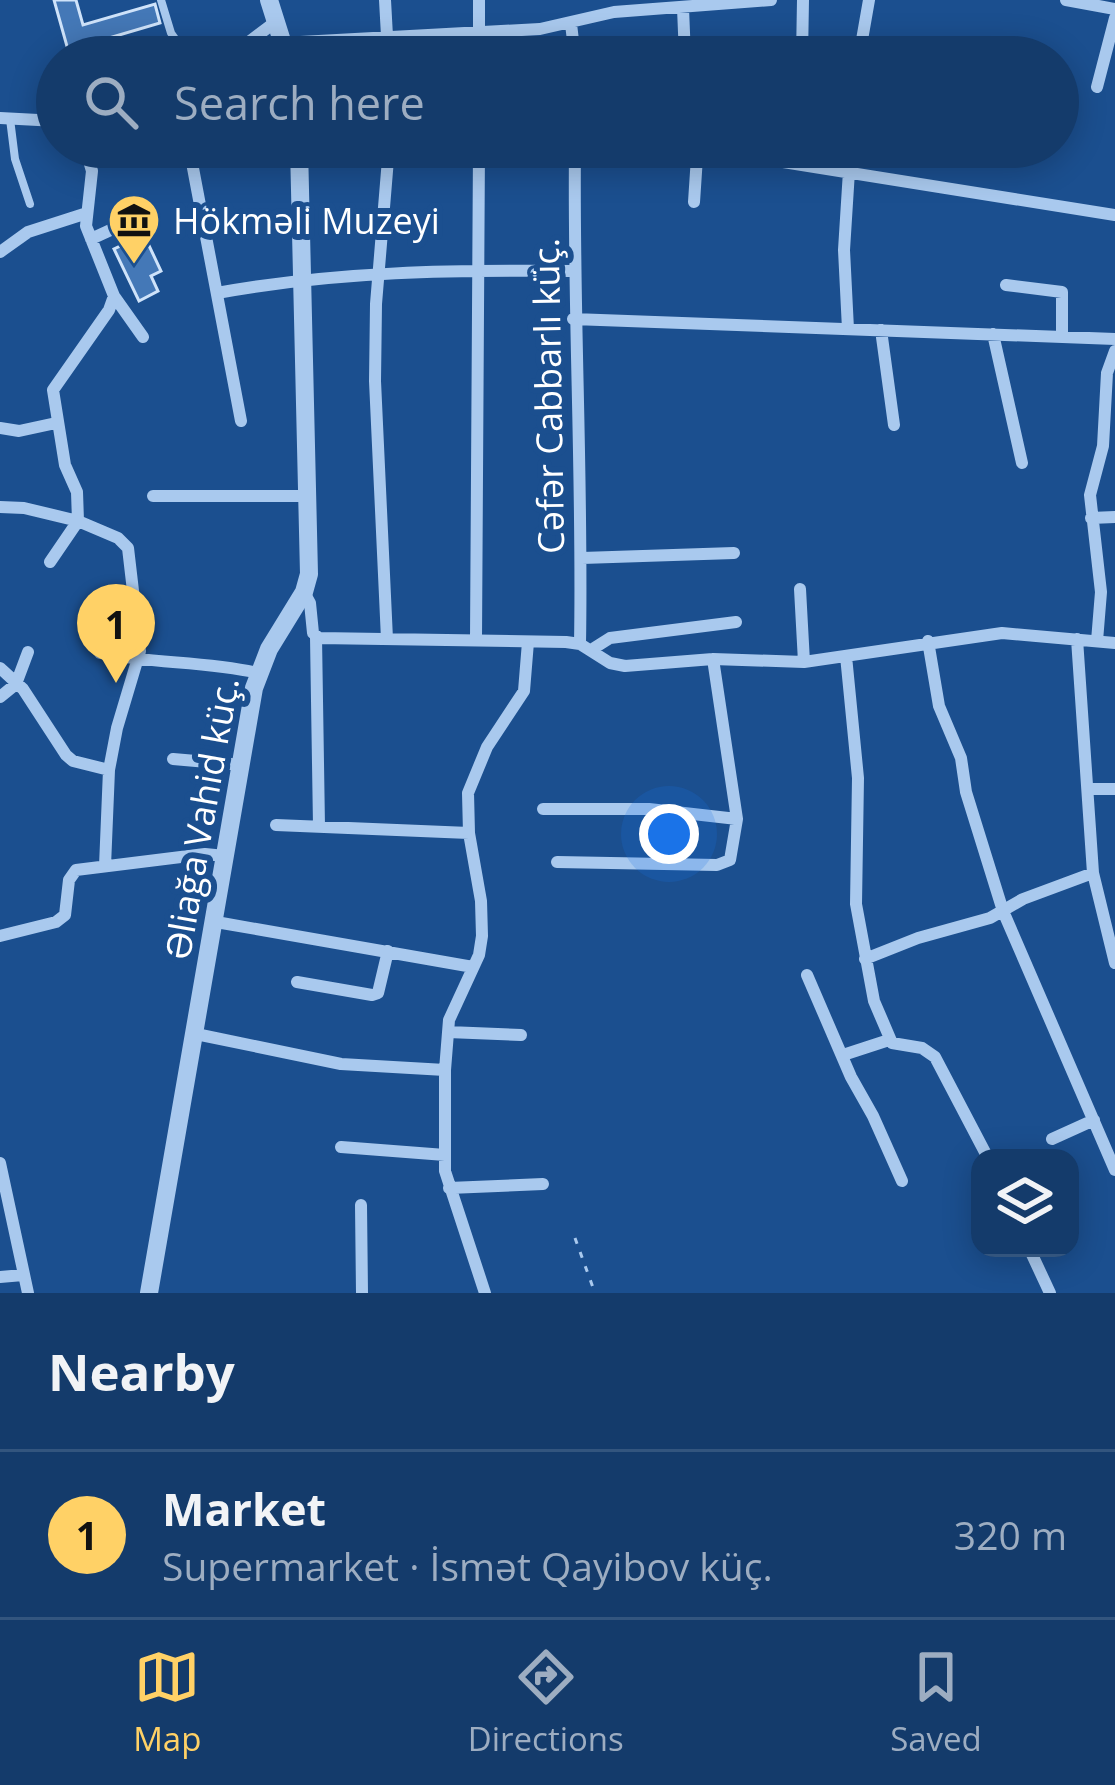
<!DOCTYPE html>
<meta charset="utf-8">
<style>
:root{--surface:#143b6b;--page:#214673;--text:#f1f3f6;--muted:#9dadc1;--line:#33557e;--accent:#ffd166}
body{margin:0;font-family:"Open Sans",sans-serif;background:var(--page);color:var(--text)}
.controls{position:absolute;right:36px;bottom:36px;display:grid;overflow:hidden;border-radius:24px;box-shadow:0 6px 30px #0003}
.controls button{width:108px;height:108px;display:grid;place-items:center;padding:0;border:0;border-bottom:3px solid var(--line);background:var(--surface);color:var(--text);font:60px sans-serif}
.you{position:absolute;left:669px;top:834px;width:42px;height:42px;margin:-30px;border:9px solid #fff;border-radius:50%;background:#1a73e8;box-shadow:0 0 0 18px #1a73e833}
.badge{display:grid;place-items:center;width:78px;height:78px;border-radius:50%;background:var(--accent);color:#111;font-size:39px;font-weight:700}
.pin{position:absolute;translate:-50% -99px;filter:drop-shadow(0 3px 6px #0008)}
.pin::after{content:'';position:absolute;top:63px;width:42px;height:36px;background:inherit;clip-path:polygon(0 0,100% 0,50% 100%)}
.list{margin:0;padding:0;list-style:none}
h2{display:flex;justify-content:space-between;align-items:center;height:156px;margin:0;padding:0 48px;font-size:51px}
h2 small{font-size:39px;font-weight:400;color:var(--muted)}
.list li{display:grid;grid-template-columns:78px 1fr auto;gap:36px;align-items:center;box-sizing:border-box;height:168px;padding:0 48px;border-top:3px solid var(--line)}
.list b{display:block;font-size:45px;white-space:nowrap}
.list p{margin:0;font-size:39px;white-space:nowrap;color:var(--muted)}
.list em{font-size:39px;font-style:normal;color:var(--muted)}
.icon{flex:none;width:66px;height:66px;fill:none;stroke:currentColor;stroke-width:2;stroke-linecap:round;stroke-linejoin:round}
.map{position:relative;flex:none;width:1115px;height:1293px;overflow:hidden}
.search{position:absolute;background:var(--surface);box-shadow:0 6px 30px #0003;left:36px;right:36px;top:36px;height:132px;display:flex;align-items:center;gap:30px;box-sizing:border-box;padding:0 42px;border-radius:66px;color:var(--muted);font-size:45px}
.sheet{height:324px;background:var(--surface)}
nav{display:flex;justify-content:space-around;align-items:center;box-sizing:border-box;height:168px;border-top:3px solid var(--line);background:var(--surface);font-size:33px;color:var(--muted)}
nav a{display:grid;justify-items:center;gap:6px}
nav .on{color:var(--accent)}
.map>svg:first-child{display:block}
.building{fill:#4478b7;stroke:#cfe3fa;stroke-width:3}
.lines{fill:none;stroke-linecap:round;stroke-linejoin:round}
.path{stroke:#a9c9ee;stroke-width:3;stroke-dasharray:6 9;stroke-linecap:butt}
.service{stroke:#a9c9ee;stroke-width:8}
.minor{stroke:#a9c9ee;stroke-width:12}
.tertiary{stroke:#a9c9ee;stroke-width:18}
.labels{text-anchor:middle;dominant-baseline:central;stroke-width:12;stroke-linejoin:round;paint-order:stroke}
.poi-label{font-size:36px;fill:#fff;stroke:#1b4f8f;text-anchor:start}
.street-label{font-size:36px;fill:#fff;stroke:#1b4f8f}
</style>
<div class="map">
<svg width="1115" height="1293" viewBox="0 0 1115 1293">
<rect width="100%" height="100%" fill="#1b4f8f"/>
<path class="building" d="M54,0H76L83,25L155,4L160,23L102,40L107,57H70Z
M144,235L161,271L151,276L158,291L139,301L114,249Z"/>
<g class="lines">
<path class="path" d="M575,1238L595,1293"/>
<path class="service" d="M161,0L171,33L188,57
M10,119L15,159L30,204"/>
<path class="minor" d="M385,0L387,36
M479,0V57
M1066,0L1115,9
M683,8L685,57
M571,24L575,57
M282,43L540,29L614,12L771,0
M229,57L274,23
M802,57L803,0
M859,57L869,0
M1097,87L1115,18
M0,118L57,121
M85,147L92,171L86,226L114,296L109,310L53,390L65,465L77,492L78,521L118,538L128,548L140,651L117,728L109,770L105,866
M189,147L241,421
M575,147C573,313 583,478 580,644
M691,147C704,171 734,158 757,158L1115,215
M694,202L697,157
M91,239L141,216
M0,252L28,232L84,214
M1006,285L1062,292V336
M217,293C338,271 452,270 574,271
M114,296L143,337
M573,319L1115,339
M848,329L844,250L849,171
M881,330L894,425
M993,334L1022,463
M0,428L19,431L56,423
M153,496H306
M0,507L24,508L78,521L50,562
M1091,518L1115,517
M582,558L734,553
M800,589L804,662
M304,592L310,603L313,633L319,638L566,642L580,644L610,663L625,666L713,659L804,662L1002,633L1115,643
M316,637L319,826
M387,639L375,381L376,304L389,147
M1077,639L1093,873L1115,963
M476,640L479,147
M928,641L939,706L961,758L966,792L1003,911L1115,1170
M1097,641L1101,592L1090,495L1103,446L1107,373L1115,351
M591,650L610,638L736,622
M100,653C153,664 206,661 258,673
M846,656L858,778L856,904L874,1001L892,1043L922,1048L935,1057L988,1158
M0,668L23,689L66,755L73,761L109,770
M0,697L16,684L28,652
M173,759L242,765
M1089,789H1115
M543,809H649L737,819
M276,825L469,833
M557,862L717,865L730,860L737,819L713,659
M216,922L473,967
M0,936L56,922L65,915L69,880L76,870L205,854L225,856
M865,959L918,938L990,918L1023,899L1093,873
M807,975L851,1077L873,1116L902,1181
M297,982L372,995L378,993L388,951
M448,1032L521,1035
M196,1034L341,1064L445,1070
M843,1055L889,1040
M1052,1139L1094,1120
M341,1147L445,1155
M0,1163L28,1293
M449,1188L543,1184
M361,1205L362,1293
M1029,1248L1050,1293
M0,1277L23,1275
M485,1293L445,1171V1070L449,1020L479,955L482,936L481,901L469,833L468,793L487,747L524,691L528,642"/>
<path class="tertiary" d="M269,0L287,57
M149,1293L254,688L269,649L304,592L309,574L299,147"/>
</g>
<defs>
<g id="museum-pin" transform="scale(2.7)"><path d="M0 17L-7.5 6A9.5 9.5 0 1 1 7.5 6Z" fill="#ffd166" stroke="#1b4f8f"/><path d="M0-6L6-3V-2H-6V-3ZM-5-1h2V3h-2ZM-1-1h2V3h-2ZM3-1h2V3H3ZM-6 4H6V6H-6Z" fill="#111"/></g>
</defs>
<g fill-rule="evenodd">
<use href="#museum-pin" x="134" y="220"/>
</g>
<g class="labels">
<g class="poi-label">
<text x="173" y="220">Hökməli Muzeyi</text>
</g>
<g class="street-label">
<text transform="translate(548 396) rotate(-91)">Cəfər Cabbarlı küç.</text>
<text transform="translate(201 818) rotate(-80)">Əliağa Vahid küç.</text>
</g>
</g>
</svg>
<div class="controls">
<button><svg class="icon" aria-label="layers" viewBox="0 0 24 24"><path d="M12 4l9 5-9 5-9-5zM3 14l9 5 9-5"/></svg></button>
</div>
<div class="you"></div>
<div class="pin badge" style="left:116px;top:683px">1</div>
<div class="search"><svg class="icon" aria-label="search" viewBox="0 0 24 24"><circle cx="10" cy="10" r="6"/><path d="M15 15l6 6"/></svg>Search here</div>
</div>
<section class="sheet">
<h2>Nearby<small></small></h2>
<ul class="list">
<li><span class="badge">1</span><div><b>Market</b><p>Supermarket · İsmət Qayibov küç.</p></div><em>320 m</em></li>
</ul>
</section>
<nav>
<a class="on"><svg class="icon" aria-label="map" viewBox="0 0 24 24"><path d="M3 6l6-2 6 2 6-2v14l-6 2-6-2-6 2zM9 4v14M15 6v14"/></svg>Map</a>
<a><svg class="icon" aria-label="directions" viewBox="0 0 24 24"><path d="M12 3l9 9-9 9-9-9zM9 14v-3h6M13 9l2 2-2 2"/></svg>Directions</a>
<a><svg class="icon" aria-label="saved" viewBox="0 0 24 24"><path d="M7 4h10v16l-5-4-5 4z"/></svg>Saved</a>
</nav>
